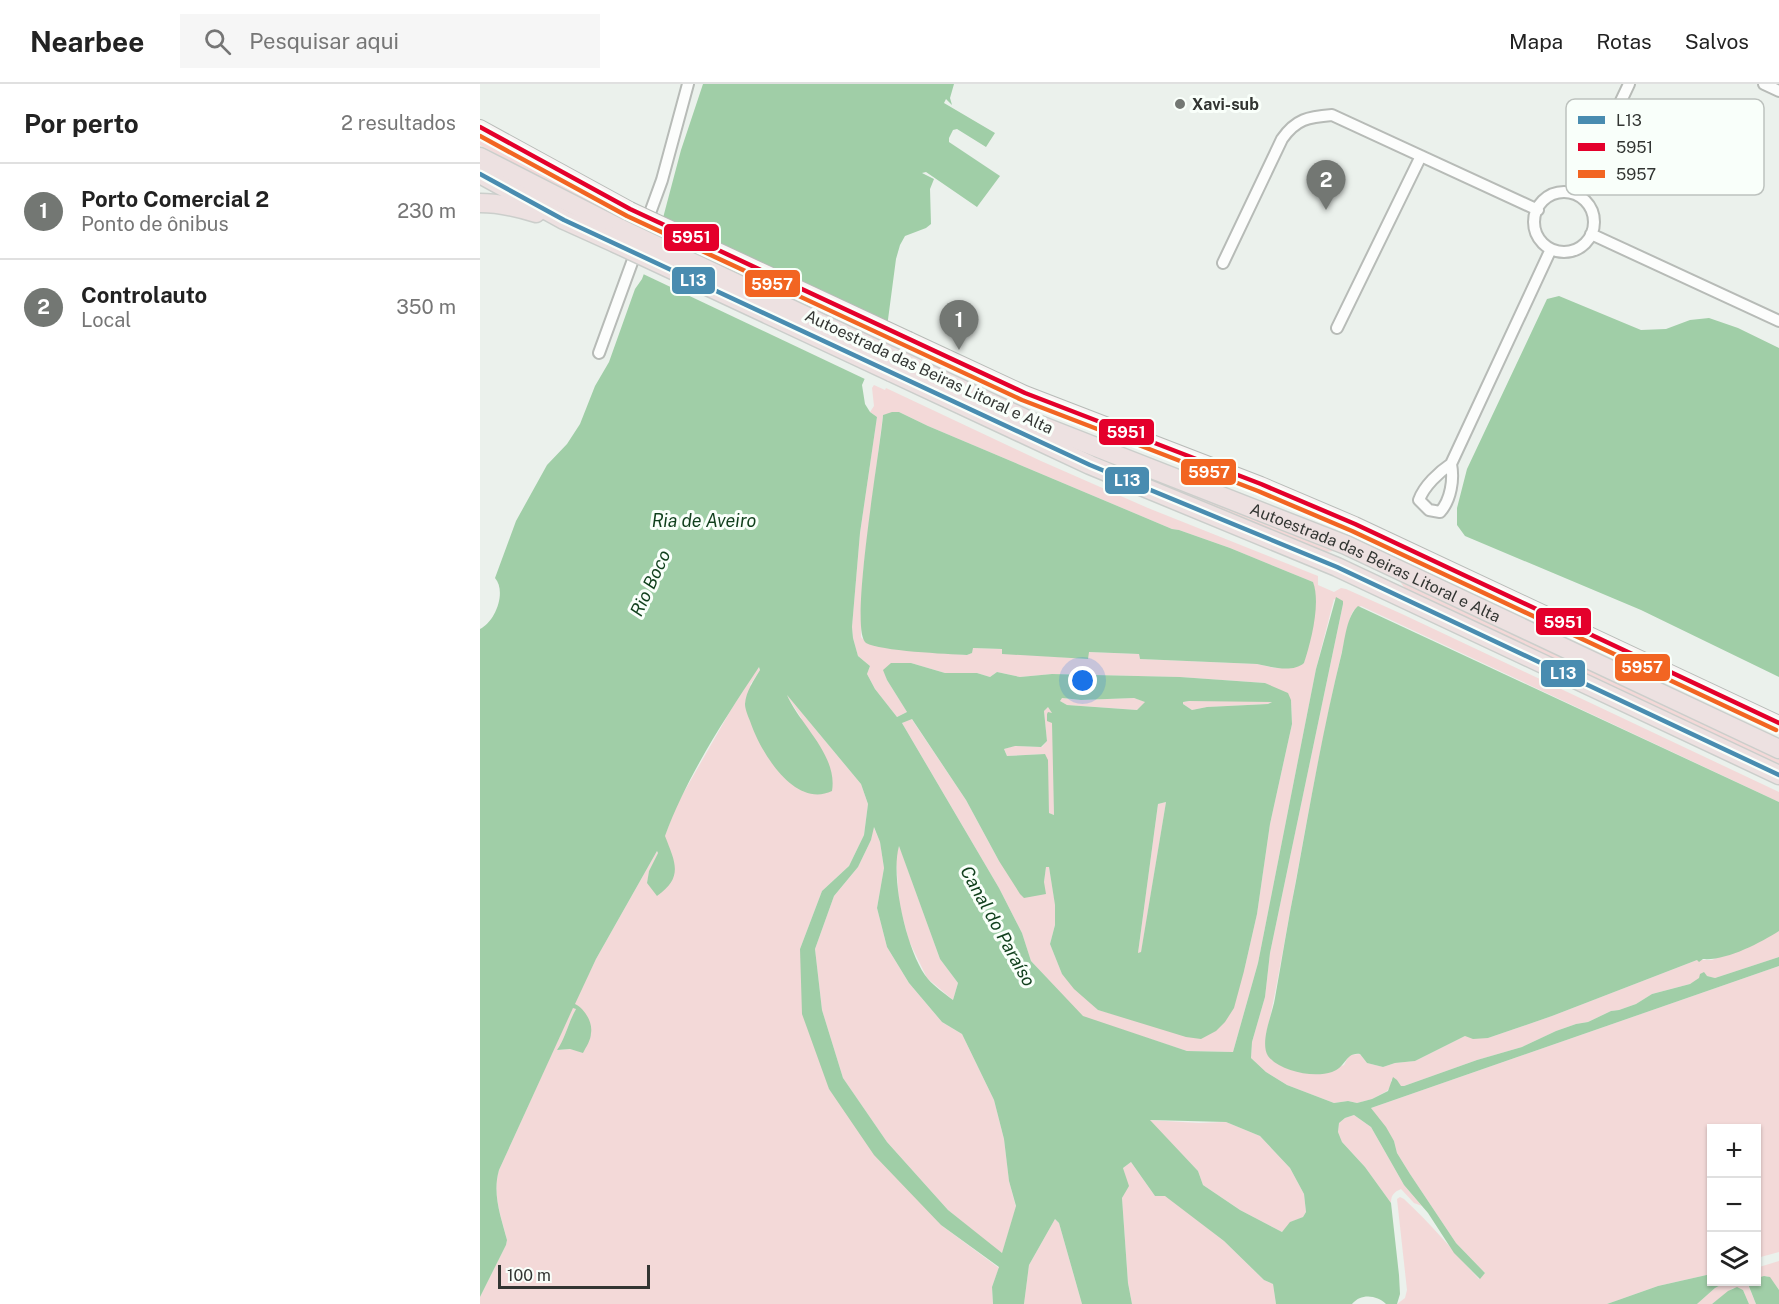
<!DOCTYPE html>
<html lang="pt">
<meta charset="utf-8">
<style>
:root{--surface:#fff;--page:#f6f6f6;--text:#222;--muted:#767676;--line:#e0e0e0;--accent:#737773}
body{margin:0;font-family:"Public Sans",sans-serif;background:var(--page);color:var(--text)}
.controls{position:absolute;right:18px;bottom:18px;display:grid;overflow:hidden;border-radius:0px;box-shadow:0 2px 4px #0004}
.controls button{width:54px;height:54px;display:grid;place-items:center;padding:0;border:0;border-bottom:2px solid var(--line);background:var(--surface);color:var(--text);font:30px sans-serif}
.scale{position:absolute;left:18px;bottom:15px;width:152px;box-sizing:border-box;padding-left:6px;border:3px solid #323532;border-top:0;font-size:16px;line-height:21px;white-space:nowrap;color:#323532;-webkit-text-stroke:4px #f9fffa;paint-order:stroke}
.you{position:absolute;left:603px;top:597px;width:21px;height:21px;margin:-15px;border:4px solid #fff;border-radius:50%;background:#1a73e8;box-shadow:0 0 0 9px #1a73e833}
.badge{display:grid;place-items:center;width:39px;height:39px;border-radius:50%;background:var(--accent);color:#fff;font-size:20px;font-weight:700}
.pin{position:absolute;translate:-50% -50px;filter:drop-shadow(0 2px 3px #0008)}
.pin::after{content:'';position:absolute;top:32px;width:21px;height:18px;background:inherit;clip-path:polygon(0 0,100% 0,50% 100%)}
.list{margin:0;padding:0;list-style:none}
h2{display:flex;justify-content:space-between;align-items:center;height:78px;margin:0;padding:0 24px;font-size:26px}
h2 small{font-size:20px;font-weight:400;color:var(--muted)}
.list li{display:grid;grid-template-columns:39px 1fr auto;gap:18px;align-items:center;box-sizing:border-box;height:96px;padding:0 24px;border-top:2px solid var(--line)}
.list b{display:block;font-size:22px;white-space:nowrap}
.list p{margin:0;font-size:20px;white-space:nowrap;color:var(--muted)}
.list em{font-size:20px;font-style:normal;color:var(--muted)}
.icon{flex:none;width:33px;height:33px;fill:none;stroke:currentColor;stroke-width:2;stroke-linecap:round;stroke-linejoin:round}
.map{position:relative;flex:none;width:1299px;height:1220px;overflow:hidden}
header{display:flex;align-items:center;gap:36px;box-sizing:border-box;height:84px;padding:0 30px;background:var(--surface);border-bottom:2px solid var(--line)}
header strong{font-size:28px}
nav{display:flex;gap:33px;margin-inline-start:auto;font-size:21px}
.search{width:420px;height:54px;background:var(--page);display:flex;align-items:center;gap:15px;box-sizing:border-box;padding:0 21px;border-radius:0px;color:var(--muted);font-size:22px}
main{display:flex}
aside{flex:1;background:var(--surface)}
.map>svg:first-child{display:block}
.green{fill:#f3d9d8;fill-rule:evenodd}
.water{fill:#a0cea7;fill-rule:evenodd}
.pier{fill:#ebf1ec}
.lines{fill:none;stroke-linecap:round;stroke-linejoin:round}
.street-casing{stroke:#b7bbb7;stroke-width:14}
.secondary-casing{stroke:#b7bbb7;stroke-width:16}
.highway-casing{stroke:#cbcecb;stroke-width:21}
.street{stroke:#fcfdfc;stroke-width:10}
.secondary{stroke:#f8f4f4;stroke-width:14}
.highway{stroke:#ede1e1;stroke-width:18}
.secondary-bridge-casing{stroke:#b7bbb7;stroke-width:16;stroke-linecap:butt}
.highway-bridge-casing{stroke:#cbcecb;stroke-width:21;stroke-linecap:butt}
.secondary-bridge{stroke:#f8f4f4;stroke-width:14}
.highway-bridge{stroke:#ede1e1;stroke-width:18}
.bus-1-casing{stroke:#f9fffa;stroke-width:9}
.bus-2-casing{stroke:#f9fffa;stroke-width:9}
.bus-3-casing{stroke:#f9fffa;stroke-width:9}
.bus-1{stroke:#498cb0;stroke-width:4.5}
.bus-2{stroke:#e4002b;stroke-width:4.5}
.bus-3{stroke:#f26522;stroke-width:4.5}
.poi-dot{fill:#737773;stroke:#f9fffa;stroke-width:2}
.labels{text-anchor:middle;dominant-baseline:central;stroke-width:6;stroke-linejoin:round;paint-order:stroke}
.poi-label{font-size:16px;font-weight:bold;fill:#323532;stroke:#f9fffa;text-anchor:start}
.street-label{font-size:16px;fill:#323532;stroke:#f9fffa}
.water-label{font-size:18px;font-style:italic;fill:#103f1c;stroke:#f9fffa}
.key{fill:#f9fffa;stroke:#bdc2be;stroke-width:1.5}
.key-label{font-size:16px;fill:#323532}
.line-badge{stroke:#f9fffa;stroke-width:2}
.badge-label{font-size:16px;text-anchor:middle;font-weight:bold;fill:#fff}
</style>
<header>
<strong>Nearbee</strong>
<div class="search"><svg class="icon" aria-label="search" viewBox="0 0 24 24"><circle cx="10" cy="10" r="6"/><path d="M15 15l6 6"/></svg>Pesquisar aqui</div>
<nav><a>Mapa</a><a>Rotas</a><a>Salvos</a></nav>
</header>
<main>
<aside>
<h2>Por perto<small>2 resultados</small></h2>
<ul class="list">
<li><span class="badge">1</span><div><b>Porto Comercial 2</b><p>Ponto de ônibus</p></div><em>230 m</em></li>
<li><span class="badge">2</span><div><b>Controlauto</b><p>Local</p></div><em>350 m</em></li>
</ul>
</aside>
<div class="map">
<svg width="1299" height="1220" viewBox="0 0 1299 1220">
<rect width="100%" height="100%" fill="#ebf1ec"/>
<path class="green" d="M0,53L71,94L134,125L132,130L81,105L0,61Z
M394,301L405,306L406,304L561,377L668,424L838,492V501L854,508L861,504L866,505L922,530L1299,708V718L881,522L873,527L870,534C847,626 830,719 813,812C804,858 797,905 786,951L809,985L841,990L864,981L869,971L880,970L887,979L903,983L915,979L935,977L985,952L1008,954L1072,932L1217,876H1232L1299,847V873L1235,894L1227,892L1210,900L1172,910L1156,920L1139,926L1131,927L1108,938L1096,940L1076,947L1042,963L997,976L924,1002L921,1003L917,996H911V1002L907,1007L892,1015L877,1019L868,1017L854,1019L807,1001L786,988L771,974L772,958L785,913L790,869L863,520L854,515L836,585L778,879L753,968L707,967L603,933L551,877L542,849L519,804L422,639L431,634L486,716L519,777L564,798L566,782L569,783L575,820V841L570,860L582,890L618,926L636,931L764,887L777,830L790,740L812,640L811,616L785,599L700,593L572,590L540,593L517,588L510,593L497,589H465L431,579L404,586L407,596L427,628L417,633L395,605L387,590L390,582L378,572L373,554L372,543L380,449L397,333L390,328L394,322L392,304ZM419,328L448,342L692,445L699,446L750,464L833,498L835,528L824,579L795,584L777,580L660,575L659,570L608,568V575L522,569V565L492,564V569L487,571L393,561L386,558L381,553L383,487L403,331Z
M528,333L849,460L854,467L845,468L647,388Z
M919,496L931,497L1299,671V682L926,506Z
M279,582L280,586L270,601L322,635L303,606L381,700L388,720L384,751L369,782L342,807L320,865L349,1005L461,1141L519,1184L512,1203L513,1220H0V1213L26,1161L27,1156C21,1132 12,1110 19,1086L93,923L96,925C88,939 86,953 77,966L90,965L103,968L111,950L94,920L116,875L177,767L178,769L169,787L167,800L196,722L252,624Z
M581,614L601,616L654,614L666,618L657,626L587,621L580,617Z
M709,617H794L788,620L727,623L712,626L703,620V618Z
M568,622L573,630L574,731L569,729L565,670L527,672L524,665L534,662L562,663L567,657L564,627Z
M686,718L661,869H658L678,720Z
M393,742L400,758L404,784L397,824L407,863L429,899L462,938L482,950L514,1016L524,1055L529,1097L536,1123L522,1170L468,1126L407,1058L363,994L342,926L335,865L354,812L378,783L391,756Z
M419,761L460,875L478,899L473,916L447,894L429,857L419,819L416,773Z
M1299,882V1168L1277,1174L1276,1044H1232L1231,1190L1178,1202L1127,1220H917L925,1214L927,1206L917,1115L920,1113L924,1115C951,1140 974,1168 999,1195L1005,1189L976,1159L930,1090L917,1069L914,1057L891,1024Z
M874,1031L891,1043L924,1101L942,1122L934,1119L921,1105C914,1108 911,1111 911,1119L885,1083L862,1058L858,1048L859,1039L865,1034Z
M669,1036L719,1039L746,1038L780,1052L810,1084L824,1110L826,1128L823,1133L811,1138L802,1148L760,1126L723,1101L718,1087Z
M651,1078L675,1112L685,1111L744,1157L784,1196L793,1200L796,1220H652L648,1199L642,1114L648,1102L643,1084Z
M575,1135L579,1139L602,1220H544L549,1181Z
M1299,1177V1206L1292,1196L1287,1192L1277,1194L1276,1184Z
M1246,1198H1270L1268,1201L1276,1220H1269L1263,1206L1253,1204L1232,1220H1217L1235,1204Z"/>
<path class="water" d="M223,0H474L470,14L472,21L466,15L464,19L515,49L506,63L477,45L473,46L469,54V58L520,92L497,123L446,88L442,89L454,95L450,105L451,140L446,144L425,152L420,161L416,175L407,243L382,301L385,320L390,328L397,333L380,449L372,543L373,554L378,572L390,582L387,590L395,605L417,633L427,628L407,596L403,586L411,579H431L465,589H497L510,593L517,588L540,593L572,590L700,593L785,599L808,609L811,616L812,640L790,740L777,830L764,887L754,924L745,938L736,947L721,955L706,953L618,926L594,905L582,890L570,860L575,841V821L569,783H566L564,798L566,810L544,814L540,810L519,777L486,716L432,635L422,639L519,804L542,849L551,877L603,932L707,967L753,968L778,879L836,585L856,513L863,517V520L790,869L785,913L772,958L771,974L786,988L807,1001L854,1019L868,1017L877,1019L892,1015L908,1007L913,993L917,996L921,1002H924L997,976L1042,963L1076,947L1096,940L1108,938L1131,927L1139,926L1156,920L1172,910L1210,900L1219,894L1220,890L1224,888L1227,892L1235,894L1299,873V882L891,1024L906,1043L914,1057L917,1069L930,1090L976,1159L1005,1189L1000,1195L974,1169L948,1129L924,1101L891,1043L874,1031L865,1034L859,1039L858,1048L862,1058L885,1083L911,1119L919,1191L920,1210L917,1220H906C897,1211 881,1209 872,1220H796L793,1200L784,1196L744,1157L685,1112H675L651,1078L643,1084L649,1102L642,1114L648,1199L652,1220H602L579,1139L575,1135L549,1181L544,1220H513L512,1203L519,1183L461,1141L394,1071L349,1005L322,930L320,865L342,807L369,782L384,751L388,720L381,700L307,611C320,641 358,671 352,707C314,725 280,667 270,637C268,632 265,625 265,620C266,607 274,596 280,586L279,583C244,636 207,692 185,752C195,778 204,793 177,812L167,799L169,787L178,769L177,767L116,875L95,920C104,924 113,938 111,949C111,956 106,963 103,969L90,965L77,966C86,953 88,939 96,925L93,924L19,1086C12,1110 21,1133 27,1156L26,1161L0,1213V545C15,538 27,508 15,494L36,437L67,381L87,360L100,340L115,302L129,278L155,205L162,195L179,149L201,66ZM582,614L601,616L654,614L665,618L657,626L587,621L580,617ZM709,617L792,618L788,620L727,623L712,626L703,620V618ZM568,623L572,629L568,628L567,630V637L572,639L574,731L569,729L568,676L565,670L527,672L524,665L535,662L561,663L567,657L564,627ZM686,718L661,868L658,869L678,720ZM394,743L400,758L404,784L397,824L407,863L429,899L462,938L482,950L514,1016L524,1055L529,1097L536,1122L522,1169L468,1126L407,1058L363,994L342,926L335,865L354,812L378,783L391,756ZM419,762L460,875L478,899L473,916C465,910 455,903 448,895C427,870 410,793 419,762ZM670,1036L746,1038L780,1052L810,1084L824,1110L826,1128L823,1133L810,1138L802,1148L760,1126L723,1101L718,1087Z
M1079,212L1161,246L1186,245L1210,236L1229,234L1258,244L1299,264V593L1161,526L985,452L977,441V424L987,385L1067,215Z
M412,328H419L448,342L692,445L699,446L750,464L833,498C841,519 831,558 824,579C813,589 791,583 777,580L660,575L659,570L609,568L608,575L522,570V565L493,564L492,569L487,571C467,570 400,567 386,559C368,547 401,361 403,331Z
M878,522L1299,718V847C1280,859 1246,877 1223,875L1219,878L1217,876L1072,932L1008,954L993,955L985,952L935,977L915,979L903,983L887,979L880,970C865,968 866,984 852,988C834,994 800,988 788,972C784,966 785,956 786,950C788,938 793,926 795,914C802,875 808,836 816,797C830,721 843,644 862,568C865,554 867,532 878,522Z
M1231,1190L1232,1198H1246L1235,1204L1217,1220H1127L1178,1202Z
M1284,1192L1290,1193L1299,1206V1220H1276L1268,1200L1270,1198H1276L1277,1194Z
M1257,1203L1263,1206L1269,1220H1232L1248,1207Z"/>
<path class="pier" d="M176,147L405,255L387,296L161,189Z"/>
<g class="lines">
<g class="street-casing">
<path id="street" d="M1284,0L1299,7
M1054 138a30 30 0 1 1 60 0a30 30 0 1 1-60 0Z
M1097,110L1149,0
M1111,150L1299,237
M743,179L802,55C816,35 828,33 852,31L1058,126
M857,244L941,72
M119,269L182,96L208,0
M971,380C974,395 971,416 960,428L949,426L939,416C944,402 959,388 971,380L1071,165"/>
</g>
<g class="secondary-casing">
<path id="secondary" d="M0,43L150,125
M429,255L545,309L781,400L875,440L1299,639"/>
</g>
<g class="highway-casing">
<g id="highway">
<path d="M0,73L141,145"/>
<path d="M0,90L84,136L135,159"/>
<path d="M0,119C20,119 37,123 56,129"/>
<path id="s1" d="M417,275L552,338L866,461L1299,665"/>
<path d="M411,288L610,381L857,483L1299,691"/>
</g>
</g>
<use href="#street" class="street"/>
<use href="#secondary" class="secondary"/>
<use href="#highway" class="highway"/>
<g class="secondary-bridge-casing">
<path id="secondary-bridge" d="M150,125L429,255"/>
</g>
<g class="highway-bridge-casing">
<path id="highway-bridge" d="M141,145L417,275
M135,159L411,288"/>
</g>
<use href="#secondary-bridge" class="secondary-bridge"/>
<use href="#highway-bridge" class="highway-bridge"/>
<g class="bus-1-casing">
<path id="bus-1" d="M0,90L84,136L610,381L857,483L1299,691"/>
</g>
<g class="bus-2-casing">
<path id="bus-2" d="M0,43L150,125L545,309L781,400L875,440L1299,639"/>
</g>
<g class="bus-3-casing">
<path id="bus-3" d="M0,52L147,132L542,316L778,407L872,447L1296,646"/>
</g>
<use href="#bus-1" class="bus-1"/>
<use href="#bus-2" class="bus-2"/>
<use href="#bus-3" class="bus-3"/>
</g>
<circle class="poi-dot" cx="700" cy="20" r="6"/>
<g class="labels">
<g class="poi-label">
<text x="712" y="20">Xavi-sub</text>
</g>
<g class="street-label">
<text transform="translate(449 288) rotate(25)">Autoestrada das Beiras Litoral e Alta</text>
<text stroke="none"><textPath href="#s1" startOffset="520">Autoestrada das Beiras Litoral e Alta</textPath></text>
</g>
<g class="water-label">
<text x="224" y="436">Ria de Aveiro</text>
<text transform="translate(170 499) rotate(-65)">Rio Boco</text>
<text transform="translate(518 842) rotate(61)">Canal do Paraíso</text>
</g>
</g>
<rect x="1086" y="15" width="198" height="96" rx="9" class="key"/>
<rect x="1098" y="32" width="27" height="8" fill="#498cb0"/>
<rect x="1098" y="59" width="27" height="8" fill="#e4002b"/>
<rect x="1098" y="86" width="27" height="8" fill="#f26522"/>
<g class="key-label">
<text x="1136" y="42">L13</text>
<text x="1136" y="69">5951</text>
<text x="1136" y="96">5957</text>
</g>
<g class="line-badge">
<rect x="183" y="139" width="57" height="29" rx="6" fill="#e4002b"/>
<rect x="191" y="182" width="45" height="29" rx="6" fill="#498cb0"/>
<rect x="264" y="185" width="57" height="29" rx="6" fill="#f26522"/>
<rect x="618" y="334" width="57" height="28" rx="6" fill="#e4002b"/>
<rect x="700" y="374" width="57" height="28" rx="6" fill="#f26522"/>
<rect x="624" y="382" width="46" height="29" rx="6" fill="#498cb0"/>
<rect x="1055" y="523" width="57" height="29" rx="6" fill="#e4002b"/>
<rect x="1134" y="569" width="57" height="29" rx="6" fill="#f26522"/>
<rect x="1060" y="575" width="46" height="29" rx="6" fill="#498cb0"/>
</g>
<g class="badge-label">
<text x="211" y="159">5951</text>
<text x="213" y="202">L13</text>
<text x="292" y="206">5957</text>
<text x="646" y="354">5951</text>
<text x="729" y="394">5957</text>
<text x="647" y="402">L13</text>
<text x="1083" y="544">5951</text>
<text x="1162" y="589">5957</text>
<text x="1083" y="595">L13</text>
</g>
</svg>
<div class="controls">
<button>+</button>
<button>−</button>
<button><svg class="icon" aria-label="layers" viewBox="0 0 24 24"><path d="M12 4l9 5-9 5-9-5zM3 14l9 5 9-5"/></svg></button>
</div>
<div class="scale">100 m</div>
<div class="you"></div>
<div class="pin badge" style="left:479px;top:266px">1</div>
<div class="pin badge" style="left:846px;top:126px">2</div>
</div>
</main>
